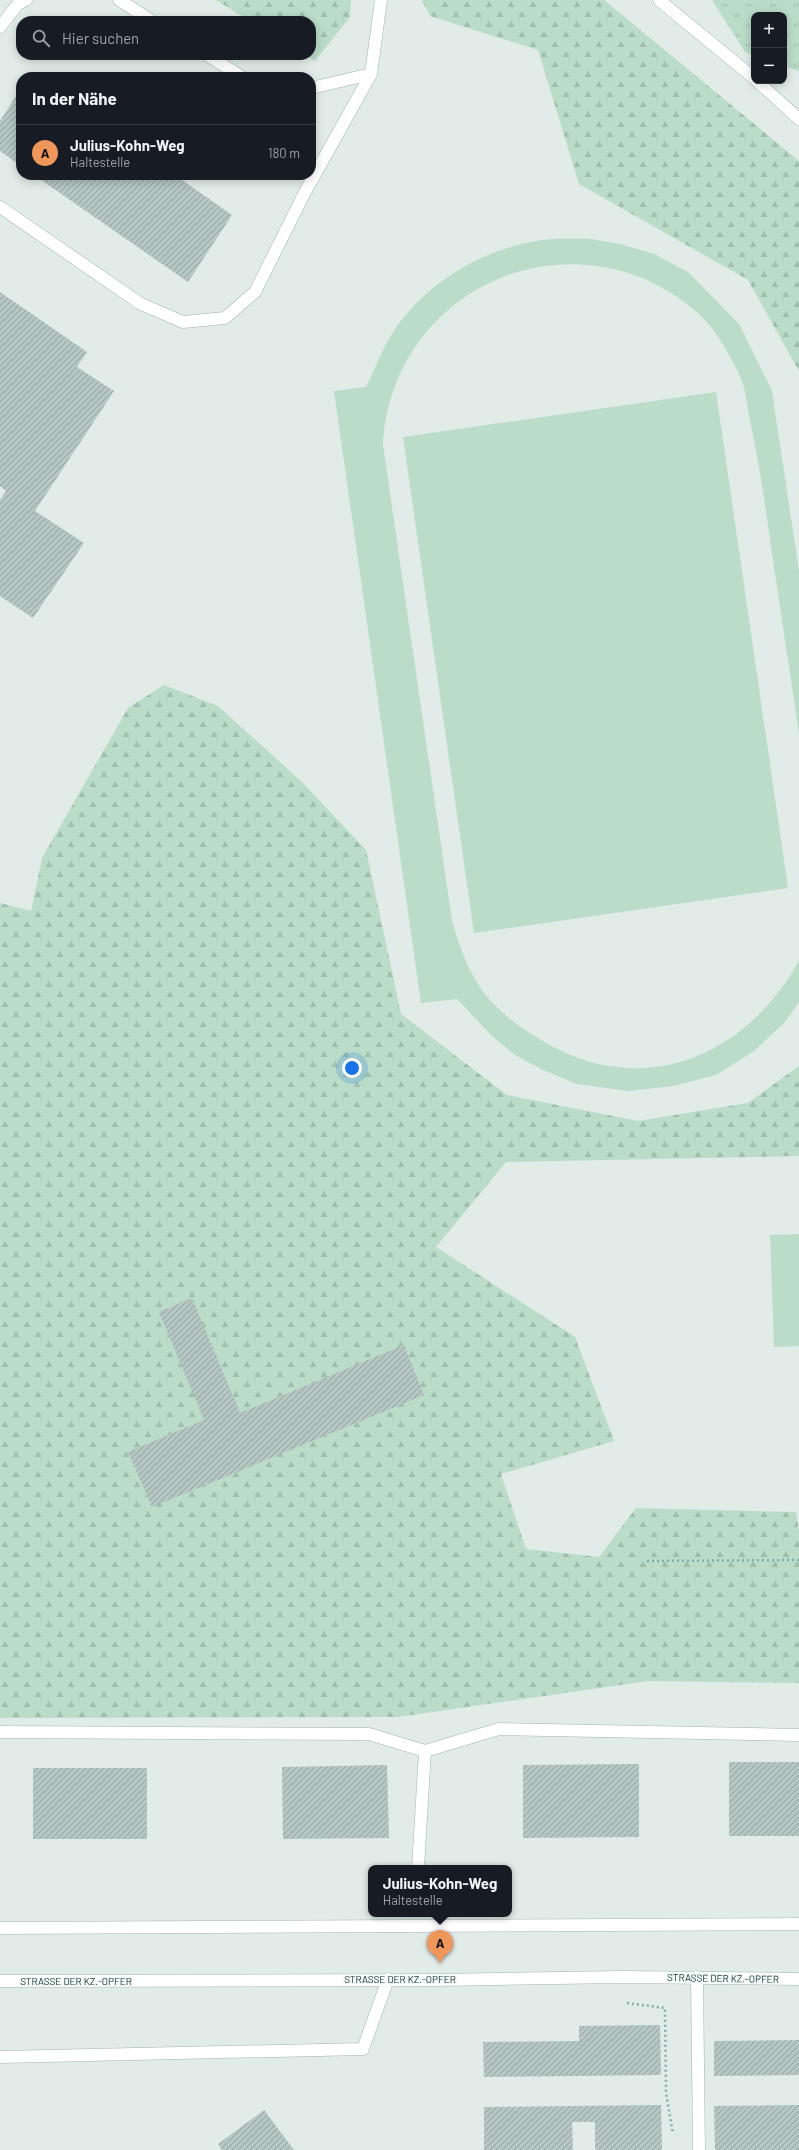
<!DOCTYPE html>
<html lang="de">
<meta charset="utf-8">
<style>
:root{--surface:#171b24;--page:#242831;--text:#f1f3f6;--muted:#9ea1a6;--line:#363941;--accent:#ef965b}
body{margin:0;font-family:Barlow,sans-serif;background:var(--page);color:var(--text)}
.controls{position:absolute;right:12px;top:12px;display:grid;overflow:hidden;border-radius:8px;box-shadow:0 2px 10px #0003}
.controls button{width:36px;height:36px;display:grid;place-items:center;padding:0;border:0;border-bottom:1px solid var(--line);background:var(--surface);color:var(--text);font:20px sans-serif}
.you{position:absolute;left:352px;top:1068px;width:14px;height:14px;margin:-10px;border:3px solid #fff;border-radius:50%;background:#1a73e8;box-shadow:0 0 0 6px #1a73e833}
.badge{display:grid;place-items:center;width:26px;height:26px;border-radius:50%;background:var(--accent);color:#111;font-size:13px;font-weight:700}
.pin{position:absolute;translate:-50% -33px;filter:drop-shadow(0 1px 2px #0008)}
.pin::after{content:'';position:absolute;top:21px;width:14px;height:12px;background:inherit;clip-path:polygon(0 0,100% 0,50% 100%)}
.popup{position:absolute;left:368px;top:1865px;width:144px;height:52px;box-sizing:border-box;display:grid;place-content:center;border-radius:8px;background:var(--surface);filter:drop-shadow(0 1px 3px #0005);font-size:13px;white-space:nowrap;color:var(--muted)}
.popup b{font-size:15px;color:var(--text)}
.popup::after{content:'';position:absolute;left:50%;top:100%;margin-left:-8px;border:8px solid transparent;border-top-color:var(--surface)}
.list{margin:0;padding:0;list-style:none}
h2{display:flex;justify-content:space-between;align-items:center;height:52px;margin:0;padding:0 16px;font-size:17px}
h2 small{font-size:13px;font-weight:400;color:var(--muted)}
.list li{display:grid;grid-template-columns:26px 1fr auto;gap:12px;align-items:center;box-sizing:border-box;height:56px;padding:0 16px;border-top:1px solid var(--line)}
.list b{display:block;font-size:15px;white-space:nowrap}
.list p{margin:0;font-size:13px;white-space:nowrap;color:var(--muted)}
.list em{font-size:13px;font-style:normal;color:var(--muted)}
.icon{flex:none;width:22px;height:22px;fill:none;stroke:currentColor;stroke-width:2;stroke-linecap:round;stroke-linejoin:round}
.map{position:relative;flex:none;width:799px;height:2150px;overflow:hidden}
.search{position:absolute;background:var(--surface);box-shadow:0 2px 10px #0003;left:16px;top:16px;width:300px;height:44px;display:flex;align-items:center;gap:10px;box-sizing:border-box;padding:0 14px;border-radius:16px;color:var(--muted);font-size:15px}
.panel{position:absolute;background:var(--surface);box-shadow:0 2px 10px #0003;left:16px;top:72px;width:300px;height:108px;border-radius:16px}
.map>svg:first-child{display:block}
.grass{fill:url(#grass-tufts)}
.forest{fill:url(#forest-firs)}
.pitch{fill:#badcc8}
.building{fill:url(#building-hatch)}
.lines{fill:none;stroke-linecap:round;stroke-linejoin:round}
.minor-casing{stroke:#a4b3b0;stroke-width:13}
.path{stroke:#82aea7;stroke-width:2.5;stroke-dasharray:2 3;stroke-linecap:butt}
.minor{stroke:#fff;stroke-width:12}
.labels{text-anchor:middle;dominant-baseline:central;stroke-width:3;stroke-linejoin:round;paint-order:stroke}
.street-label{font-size:10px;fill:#223c39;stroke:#f1f8f6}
</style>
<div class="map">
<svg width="799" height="2150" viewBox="0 0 799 2150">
<defs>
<pattern id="grass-tufts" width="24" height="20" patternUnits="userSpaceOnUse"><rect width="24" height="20" fill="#badcc8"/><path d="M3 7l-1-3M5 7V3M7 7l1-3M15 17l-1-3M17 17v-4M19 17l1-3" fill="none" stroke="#a0bead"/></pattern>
<pattern id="forest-firs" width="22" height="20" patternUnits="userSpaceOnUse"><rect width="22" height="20" fill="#badcc8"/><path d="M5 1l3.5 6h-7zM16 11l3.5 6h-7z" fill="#a0bead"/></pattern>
<pattern id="building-hatch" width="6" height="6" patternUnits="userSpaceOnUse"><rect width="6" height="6" fill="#b6c6c2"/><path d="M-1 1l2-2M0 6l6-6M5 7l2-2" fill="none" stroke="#94a29f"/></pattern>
</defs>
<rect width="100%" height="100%" fill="#e1ebe8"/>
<path class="grass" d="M712,0H799V71L784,66V15H754V55L745,52Z"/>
<path class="forest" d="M216,0H351L350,17L315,61L305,55H311V21H250Z
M422,0H604L799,161V371L748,280L579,184L538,50L430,16Z
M164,685L218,706L302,782L366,850L401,1014L507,1095L638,1121L748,1103L799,1066V1156L506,1162L436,1247L575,1337L614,1441L501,1474L526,1549L599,1557L636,1508L796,1512L799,1531V1683L648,1681L398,1717L0,1718V903L31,911L42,858L128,708Z"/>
<path class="pitch" d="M590,239L620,244L654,254L688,272L739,324L772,391L799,571V734C788,658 776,582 765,505C761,475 755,445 749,415C747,404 746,392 742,381C735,364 723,343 712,328C692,303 656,281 625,272C506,238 389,321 383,445L452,921C459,945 467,969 482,990C497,1011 519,1027 541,1040C641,1101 745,1058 799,961V1002L785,1022L754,1051L716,1075L673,1086L628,1091L577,1084L541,1069L515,1055L492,1036L457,999L421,1003L334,391L366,387C375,369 382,349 393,332C425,284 479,251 536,241C553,238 572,239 590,239Z
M716,392L788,888L474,933L403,437Z
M799,1234V1346L774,1347L770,1235Z"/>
<path class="building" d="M21,88V166L0,151V121Z
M34,175H175L232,215L188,282Z
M0,292L87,352L77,367L114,391L35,511L84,543L33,618L0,596V500L6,491L0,486Z
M192,1298L240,1413L404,1345L424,1395L152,1507L128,1452L204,1420L159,1312Z
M729,1762H799V1836H729Z
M639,1764V1837L523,1838V1765Z
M387,1765L389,1838L283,1839L282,1767Z
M33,1768H147V1839H33Z
M660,2025L661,2075L484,2077L483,2042L579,2041V2026Z
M799,2040V2075L714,2076V2041Z
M661,2105L662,2150H595V2122H572L573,2150H484V2107Z
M799,2105V2150H715L714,2106Z
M264,2110L294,2150H222L218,2144Z"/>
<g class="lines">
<g class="minor-casing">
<path id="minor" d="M119,0L152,21
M659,0L754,78
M0,27L18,4L26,0
M207,55L242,77
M757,81L799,119
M311,88L371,74
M0,207L141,304L183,322L225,318L255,292L304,194L371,74L381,0
M0,1732L369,1734L425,1751L499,1729L799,1735
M418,1868L425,1751
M0,1928L799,1924
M697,1977L699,2150
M0,1981L437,1980L621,1977L799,1979
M0,2057L363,2049L388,1979"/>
</g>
<path class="path" d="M647,1561L799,1560
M627,2003L665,2008L666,2093L673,2134"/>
<use href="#minor" class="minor"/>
</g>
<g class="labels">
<g class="street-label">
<text transform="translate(723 1978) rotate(1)">STRASSE DER KZ.-OPFER</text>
<text x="400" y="1979">STRASSE DER KZ.-OPFER</text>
<text x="76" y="1981">STRASSE DER KZ.-OPFER</text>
</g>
</g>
</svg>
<div class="controls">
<button>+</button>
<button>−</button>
</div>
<div class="you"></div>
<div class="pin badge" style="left:440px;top:1963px">A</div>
<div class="popup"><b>Julius-Kohn-Weg</b>Haltestelle</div>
<div class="search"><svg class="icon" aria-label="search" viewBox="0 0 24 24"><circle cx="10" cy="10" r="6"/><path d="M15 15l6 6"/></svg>Hier suchen</div>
<section class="panel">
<h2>In der Nähe<small></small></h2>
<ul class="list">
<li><span class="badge">A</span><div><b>Julius-Kohn-Weg</b><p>Haltestelle</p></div><em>180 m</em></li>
</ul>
</section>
</div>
